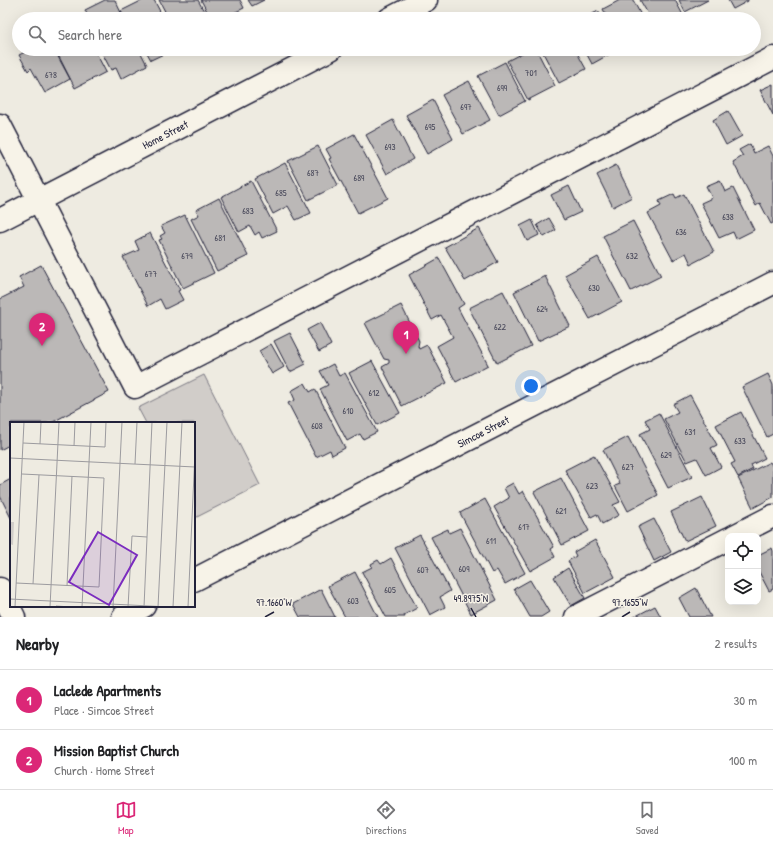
<!DOCTYPE html>
<meta charset="utf-8">
<style>
:root{--surface:#fff;--page:#f2f2f2;--text:#202124;--muted:#757577;--line:#e0e0e0;--accent:#db2777}
body{margin:0;font-family:"Patrick Hand",sans-serif;background:var(--page);color:var(--text)}
.controls{position:absolute;right:12px;bottom:12px;display:grid;overflow:hidden;border-radius:8px;box-shadow:0 4px 16px #0002}
.controls button{width:36px;height:36px;display:grid;place-items:center;padding:0;border:0;border-bottom:1px solid var(--line);background:var(--surface);color:var(--text);font:20px sans-serif}
.you{position:absolute;left:531px;top:386px;width:14px;height:14px;margin:-10px;border:3px solid #fff;border-radius:50%;background:#1a73e8;box-shadow:0 0 0 6px #1a73e833}
.badge{display:grid;place-items:center;width:26px;height:26px;border-radius:50%;background:var(--accent);color:#fff;font-size:13px;font-weight:700}
.pin{position:absolute;translate:-50% -33px;filter:drop-shadow(0 1px 2px #0008)}
.pin::after{content:'';position:absolute;top:21px;width:14px;height:12px;background:inherit;clip-path:polygon(0 0,100% 0,50% 100%)}
.list{margin:0;padding:0;list-style:none}
h2{display:flex;justify-content:space-between;align-items:center;height:52px;margin:0;padding:0 16px;font-size:17px}
h2 small{font-size:13px;font-weight:400;color:var(--muted)}
.list li{display:grid;grid-template-columns:26px 1fr auto;gap:12px;align-items:center;box-sizing:border-box;height:60px;padding:0 16px;border-top:1px solid var(--line)}
.list b{display:block;font-size:15px;white-space:nowrap}
.list p{margin:0;font-size:13px;white-space:nowrap;color:var(--muted)}
.list em{font-size:13px;font-style:normal;color:var(--muted)}
.icon{flex:none;width:22px;height:22px;fill:none;stroke:currentColor;stroke-width:2;stroke-linecap:round;stroke-linejoin:round}
.map{position:relative;flex:none;width:773px;height:617px;overflow:hidden}
.search{position:absolute;background:var(--surface);box-shadow:0 4px 16px #0002;left:12px;right:12px;top:12px;height:44px;display:flex;align-items:center;gap:10px;box-sizing:border-box;padding:0 14px;border-radius:22px;color:var(--muted);font-size:15px}
.sheet{height:172px;background:var(--surface)}
nav{display:flex;justify-content:space-around;align-items:center;box-sizing:border-box;height:56px;border-top:1px solid var(--line);background:var(--surface);font-size:11px;color:var(--muted)}
nav a{display:grid;justify-items:center;gap:2px}
nav .on{color:var(--accent)}
.map>svg:first-child{display:block}
.green{fill:#d1cdc9;stroke:#7a7882}
.building{fill:#bbb8b7;stroke:#22223b}
.lines{fill:none;stroke-linecap:round;stroke-linejoin:round}
.minor-casing{stroke:#22223b;stroke-width:25}
.major-casing{stroke:#22223b;stroke-width:25}
.minor{stroke:#f7f3e8;stroke-width:22}
.major{stroke:#f7f3e8;stroke-width:22}
.ticks{fill:none;stroke:#22223b;stroke-width:1.5}
.labels{text-anchor:middle;dominant-baseline:central;stroke-width:3;stroke-linejoin:round;paint-order:stroke}
.number-label{font-size:9px;fill:#48485a}
.street-label{font-size:11px;fill:#22223b;stroke:#f7f3e8}
.inset-road{fill:none;stroke:#9c9b9f;stroke-width:1}
.view{fill:#7b2cbf;fill-opacity:0.15;stroke:#7b2cbf;stroke-width:2}
.inset-edge{fill:none;stroke:#22223b;stroke-width:2}
.ticks-label{font-size:10px;text-anchor:middle;fill:#22223b;stroke:#f7f3e8;stroke-width:3;stroke-linejoin:round;paint-order:stroke}
</style>
<div class="map">
<svg width="773" height="617" viewBox="0 0 773 617">
<rect width="100%" height="100%" fill="#eeebe1"/>
<filter id="ink" filterUnits="userSpaceOnUse"><feTurbulence type="fractalNoise" baseFrequency=".025" numOctaves="2"/><feDisplacementMap in="SourceGraphic" scale="8" xChannelSelector="R" yChannelSelector="G"/><feConvolveMatrix kernelMatrix="1 2 1 2 8 2 1 2 1" color-interpolation-filters="sRGB"/></filter>
<g filter="url(#ink)">
<path class="green" d="M204,375L260,485L195,518L194,423H146L138,408Z"/>
<path class="building" d="M105,0H115L124,19H89L85,10Z
M143,0H154L164,19H125L121,11Z
M159,0H198L208,19H169Z
M201,0H240L244,8L221,19H211Z
M248,0H264L252,6Z
M620,0H633L643,19H608L603,9Z
M640,0H675L683,15L676,19H651Z
M679,0H708L685,12Z
M728,0H748V1L733,9Z
M598,11L603,19H583Z
M31,49H54L70,79L45,93L31,68L28,71L19,55Z
M55,49H94L106,72L75,88Z
M100,49H139L147,65L121,79L116,68L111,70Z
M141,49H174L151,60L146,51L143,52Z
M530,49H536L555,86L528,100L507,61Z
M541,49H575L586,69L559,83Z
M584,49H619L592,64Z
M505,62L525,101L499,115L478,76Z
M469,81L490,120L463,134L442,95Z
M773,84V115L760,90Z
M433,100L453,139L427,154L406,115Z
M728,111L742,136L726,145L713,120Z
M393,120L413,159L387,174L366,135Z
M354,134L388,198L358,213L329,159L331,158L326,149Z
M750,144L754,153L768,146L773,156V223L771,224L760,203L756,206L733,162L743,156L739,150Z
M318,146L338,185L308,200L288,161Z
M285,163L311,213L296,220L288,206L273,214L255,179Z
M616,165L632,197L613,207L597,175Z
M720,180L725,192L733,188L754,230L736,239L733,232L719,238L701,203L712,198L706,186Z
M251,181L277,231L262,238L259,232L255,235L250,226L239,232L221,197Z
M569,186L581,212L564,220L551,195Z
M674,194L676,198L684,194L714,252L691,264L686,253L673,260L648,213L661,206L659,201Z
M219,198L248,256L217,271L191,219L199,215L196,210Z
M185,215L214,273L183,288L159,240L162,239L160,236L165,233L161,226Z
M549,218L556,230L544,237L537,225Z
M532,220L539,235L527,241L520,226Z
M633,221L661,276L631,291L603,236Z
M479,228L498,262L465,281L445,247Z
M150,233L180,290L178,291L183,300L165,309L160,299L148,306L123,257L139,250L135,241Z
M598,257L622,302L590,319L565,275Z
M439,258L464,304L458,308L488,365L456,382L437,346L453,337L441,315L432,320L409,275Z
M41,265L109,392L51,423H11V444L0,450V299L24,287L19,277Z
M545,276L570,326L538,341L514,292Z
M503,291L531,346L497,363L469,308Z
M401,305L419,341L418,346L419,349L427,345L447,383L402,406L382,367L389,363V360L384,359L365,323Z
M320,323L331,345L319,352L307,330Z
M290,333L306,364L290,372L274,341Z
M271,344L284,367L272,374L259,351Z
M372,361L400,413L377,425L349,373Z
M333,364L339,376L345,373L377,432L363,439L360,434L347,441L320,389L328,385L320,371Z
M768,374L773,385V434L767,437L742,387Z
M305,383L310,392L315,389L345,448L332,455L330,450L316,457L288,403L295,400L291,391Z
M690,395L717,445L711,448L721,467L706,475L697,458L687,462L664,419L678,412L673,404Z
M741,412L765,458L751,465L753,469L738,477L731,464L735,462L716,425Z
M659,413L692,477L668,488L640,434L650,429L645,420Z
M628,437L658,495L628,511L615,486L620,484L603,450Z
M594,455L620,502L613,505L619,515L602,524L597,514L591,517L565,470Z
M770,462L773,467V497L753,508L738,478Z
M561,478L589,531L562,545L534,492Z
M11,479V518L0,496V485Z
M513,483L519,494L523,491L554,547L551,549L555,557L530,571L494,507L509,498L504,488Z
M702,497L716,526L685,541L671,512Z
M485,499L525,573L505,584L497,570L492,573L460,513Z
M654,519L671,552L654,561L638,527Z
M460,528L497,600L471,614L431,537L448,529L449,533Z
M420,535L450,591L440,597L445,607L430,615L395,548Z
M595,540L615,577L585,593L568,561L576,556L574,552Z
M772,548L773,551V589L769,591L758,570V555Z
M391,558L417,608L404,615L405,617H386L362,572L372,567L371,564L378,560L381,564Z
M568,568L585,598L571,606L554,577Z
M355,572L378,617H345L328,586Z
M530,580L549,612L541,617H530L514,589Z
M696,588L711,617H689L679,598Z
M321,589L335,617H300L293,604Z
M655,606L661,617H634Z"/>
<g class="lines">
<g class="minor-casing">
<g id="minor">
<path d="M389,19L426,0"/>
<path d="M0,125L135,387L773,58"/>
<path id="s1" d="M0,220L331,49"/>
<path d="M734,536L773,516"/>
<path id="s2" d="M194,580L773,283"/>
<path d="M123,617L144,606"/>
<path d="M576,617L728,539"/>
</g>
</g>
<g class="major-casing">
<path id="major" d="M0,589L14,617"/>
</g>
<use href="#minor" class="minor"/>
<use href="#major" class="major"/>
</g>
</g>
<path class="ticks" d="M471,608L476,617M265,617L274,612M622,617L630,612"/>
<g class="labels">
<g class="number-label">
<text x="531" y="73">701</text>
<text x="51" y="75">678</text>
<text x="502" y="88">699</text>
<text x="466" y="107">697</text>
<text x="430" y="127">695</text>
<text x="390" y="147">693</text>
<text x="313" y="173">687</text>
<text x="359" y="178">689</text>
<text x="281" y="193">685</text>
<text x="248" y="211">683</text>
<text x="728" y="217">638</text>
<text x="681" y="232">636</text>
<text x="220" y="238">681</text>
<text x="187" y="256">679</text>
<text x="632" y="256">632</text>
<text x="151" y="274">677</text>
<text x="594" y="288">630</text>
<text x="542" y="309">624</text>
<text x="500" y="327">622</text>
<text x="374" y="393">612</text>
<text x="348" y="411">610</text>
<text x="317" y="426">608</text>
<text x="690" y="432">631</text>
<text x="740" y="441">633</text>
<text x="666" y="455">629</text>
<text x="628" y="467">627</text>
<text x="592" y="486">623</text>
<text x="561" y="511">621</text>
<text x="524" y="527">617</text>
<text x="491" y="541">611</text>
<text x="464" y="569">609</text>
<text x="423" y="570">607</text>
<text x="390" y="590">605</text>
<text x="353" y="601">603</text>
</g>
<g class="street-label">
<text stroke="none"><textPath href="#s1" startOffset="186">Home Street</textPath></text>
<text stroke="none"><textPath href="#s2" startOffset="325">Simcoe Street</textPath></text>
</g>
</g>
<g transform="translate(10 422)">
<rect width="185" height="185" fill="#eeebe1"/>
<path d="M0,100H4L3,123L0,122Z" fill="#d1cdc9"/>
<path class="inset-road" d="M13,21L95,25L96,0M30,22L31,0M64,24L65,0M0,36L185,45M125,42L127,0M6,161L89,165L94,56L12,52M23,162L29,53M57,164L62,54M0,177L160,185M46,184L61,185M5,185L14,0M40,185L49,0M72,185L81,0M103,185L112,0M118,185L122,114L137,115M134,185L142,0M148,185L157,0M163,185L172,0M178,185L185,30"/>
<path class="view" d="M88,110L127,133L99,183L59,160Z"/>
<rect width="185" height="185" class="inset-edge"/>
</g>
<g class="ticks-label">
<text x="471" y="602">49.8975°N</text>
<text x="274" y="606">97.1660°W</text>
<text x="630" y="606">97.1655°W</text>
</g>
</svg>
<div class="controls">
<button><svg class="icon" aria-label="locate" viewBox="0 0 24 24"><circle cx="12" cy="12" r="6"/><path d="M12 2v4M12 18v4M2 12h4M18 12h4"/></svg></button>
<button><svg class="icon" aria-label="layers" viewBox="0 0 24 24"><path d="M12 4l9 5-9 5-9-5zM3 14l9 5 9-5"/></svg></button>
</div>
<div class="you"></div>
<div class="pin badge" style="left:406px;top:354px">1</div>
<div class="pin badge" style="left:42px;top:346px">2</div>
<div class="search"><svg class="icon" aria-label="search" viewBox="0 0 24 24"><circle cx="10" cy="10" r="6"/><path d="M15 15l6 6"/></svg>Search here</div>
</div>
<section class="sheet">
<h2>Nearby<small>2 results</small></h2>
<ul class="list">
<li><span class="badge">1</span><div><b>Laclede Apartments</b><p>Place · Simcoe Street</p></div><em>30 m</em></li>
<li><span class="badge">2</span><div><b>Mission Baptist Church</b><p>Church · Home Street</p></div><em>100 m</em></li>
</ul>
</section>
<nav>
<a class="on"><svg class="icon" aria-label="map" viewBox="0 0 24 24"><path d="M3 6l6-2 6 2 6-2v14l-6 2-6-2-6 2zM9 4v14M15 6v14"/></svg>Map</a>
<a><svg class="icon" aria-label="directions" viewBox="0 0 24 24"><path d="M12 3l9 9-9 9-9-9zM9 14v-3h6M13 9l2 2-2 2"/></svg>Directions</a>
<a><svg class="icon" aria-label="saved" viewBox="0 0 24 24"><path d="M7 4h10v16l-5-4-5 4z"/></svg>Saved</a>
</nav>
